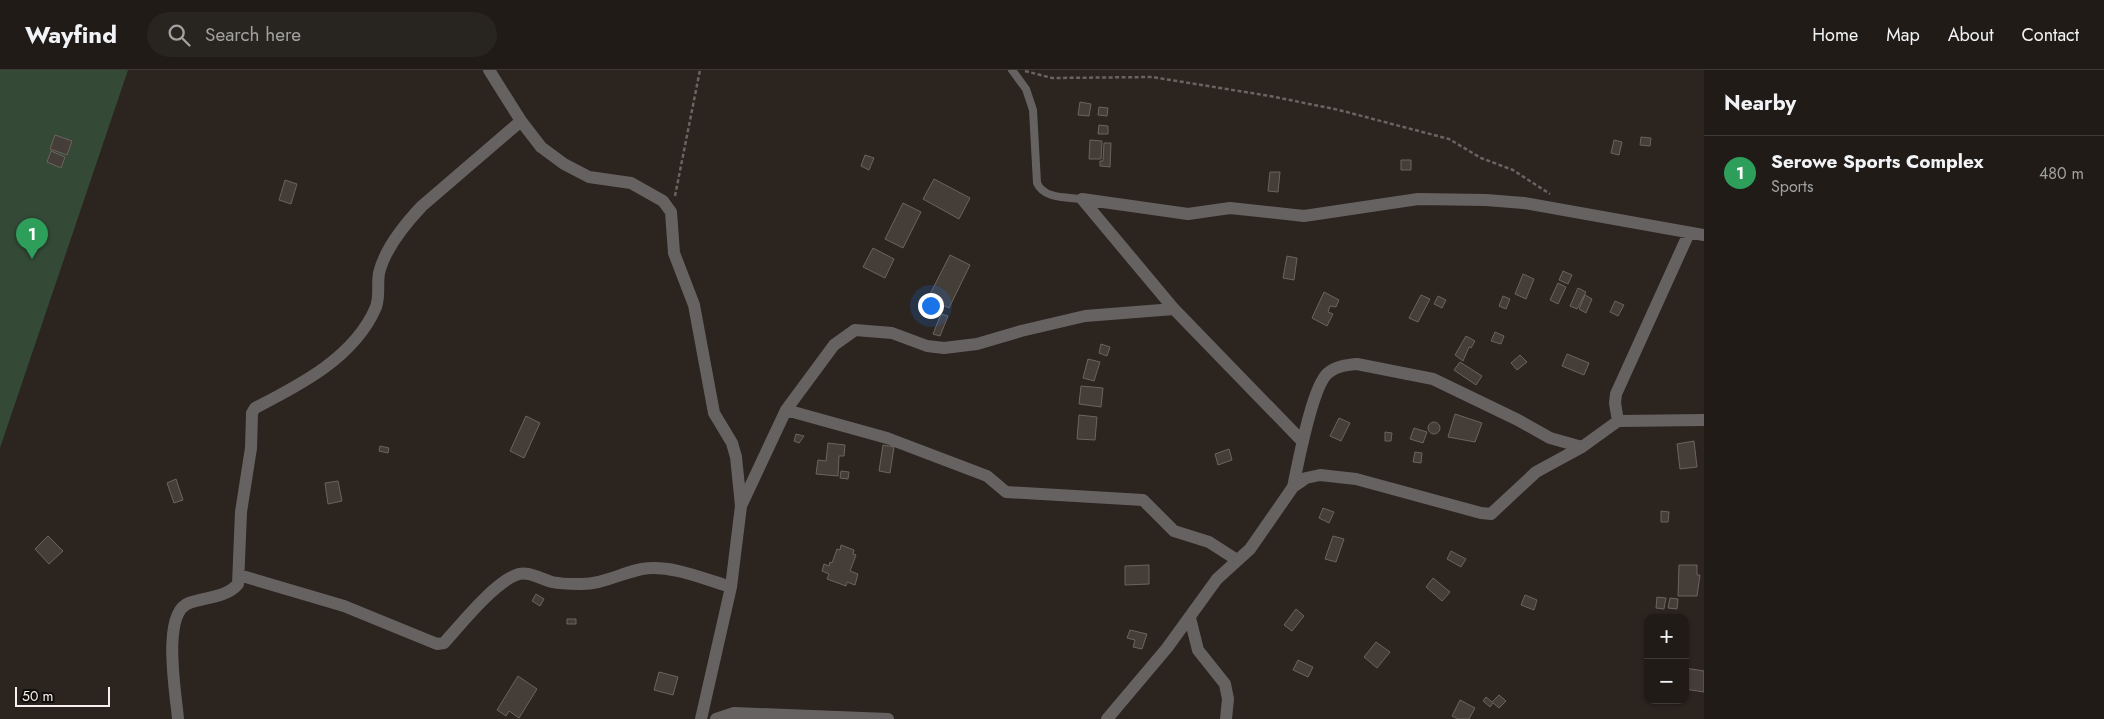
<!DOCTYPE html>
<meta charset="utf-8">
<style>
:root{--surface:#201b17;--page:#282420;--text:#f1f3f6;--muted:#a2a1a1;--line:#3d3936;--accent:#1a73e8}
body{margin:0;font-family:Jost,sans-serif;background:var(--page);color:var(--text)}
.controls{position:absolute;right:15px;bottom:15px;display:grid;overflow:hidden;border-radius:10px;box-shadow:0 1px 4px #0004}
.controls button{width:45px;height:45px;display:grid;place-items:center;padding:0;border:0;border-bottom:1px solid var(--line);background:var(--surface);color:var(--text);font:25px sans-serif}
.scale{position:absolute;left:15px;bottom:12px;width:95px;box-sizing:border-box;padding-left:5px;border:2px solid #f6f1ee;border-top:0;font-size:14px;line-height:18px;white-space:nowrap;color:#f6f1ee;-webkit-text-stroke:4px #110e0c;paint-order:stroke}
.you{position:absolute;left:930px;top:235px;width:18px;height:18px;margin:-12px;border:4px solid #fff;border-radius:50%;background:#1a73e8;box-shadow:0 0 0 8px #1a73e833}
.badge{display:grid;place-items:center;width:32px;height:32px;border-radius:50%;background:var(--accent);color:#fff;font-size:16px;font-weight:700}
.pin{position:absolute;translate:-50% -41px;filter:drop-shadow(0 1px 2px #0008)}
.pin::after{content:'';position:absolute;top:26px;width:18px;height:15px;background:inherit;clip-path:polygon(0 0,100% 0,50% 100%)}
.list{margin:0;padding:0;list-style:none}
h2{display:flex;justify-content:space-between;align-items:center;height:65px;margin:0;padding:0 20px;font-size:21px}
h2 small{font-size:16px;font-weight:400;color:var(--muted)}
.list li{display:grid;grid-template-columns:32px 1fr auto;gap:15px;align-items:center;box-sizing:border-box;height:75px;padding:0 20px;border-top:1px solid var(--line)}
.list b{display:block;font-size:19px;white-space:nowrap}
.list p{margin:0;font-size:16px;white-space:nowrap;color:var(--muted)}
.list em{font-size:16px;font-style:normal;color:var(--muted)}
.icon{flex:none;width:28px;height:28px;fill:none;stroke:currentColor;stroke-width:2;stroke-linecap:round;stroke-linejoin:round}
.map{position:relative;flex:none;width:1704px;height:649px;overflow:hidden}
header{display:flex;align-items:center;gap:30px;box-sizing:border-box;height:70px;padding:0 25px;background:var(--surface);border-bottom:1px solid var(--line)}
header strong{font-size:24px}
nav{display:flex;gap:28px;margin-inline-start:auto;font-size:18px}
.search{width:350px;height:45px;background:var(--page);display:flex;align-items:center;gap:12px;box-sizing:border-box;padding:0 18px;border-radius:28px;color:var(--muted);font-size:19px}
main{display:flex}
aside{flex:1;background:var(--surface)}
.map>svg:first-child{display:block}
.green{fill:#344a37}
.building{fill:#453d38;stroke:#6c635e}
.lines{fill:none;stroke-linecap:round;stroke-linejoin:round}
.path{stroke:#6a635f;stroke-width:2.5;stroke-dasharray:4 2.5;stroke-linecap:butt}
.service{stroke:#676262;stroke-width:8}
.minor{stroke:#676262;stroke-width:12}
</style>
<header>
<strong>Wayfind</strong>
<div class="search"><svg class="icon" aria-label="search" viewBox="0 0 24 24"><circle cx="10" cy="10" r="6"/><path d="M15 15l6 6"/></svg>Search here</div>
<nav><a>Home</a><a>Map</a><a>About</a><a>Contact</a></nav>
</header>
<main>
<div class="map">
<svg width="1704" height="649" viewBox="0 0 1704 649">
<rect width="100%" height="100%" fill="#2b241f"/>
<path class="green" d="M0,0H128L0,378Z"/>
<path class="building" d="M1080,32L1091,34L1089,46L1078,45Z
M1099,37L1108,38L1107,46L1098,45Z
M1099,55L1108,56V64H1098Z
M55,65L72,71L67,85L50,79Z
M1641,67L1651,68L1650,76L1640,75Z
M1090,70L1102,71L1101,89H1089Z
M1614,70L1622,72L1619,85L1611,83Z
M1104,73H1111L1110,97L1100,96V91H1103Z
M51,81L65,87L61,98L47,92Z
M865,85L874,88L869,100L861,96Z
M1401,90H1411V100H1401Z
M1270,102H1280L1278,122L1268,121Z
M934,109L970,128L959,149L923,129Z
M285,110L297,114L291,134L279,130Z
M903,133L921,142L903,178L885,169Z
M873,178L894,189L885,208L863,197Z
M950,185L970,195L949,238L928,228Z
M1287,186L1297,188L1294,210L1283,208Z
M1563,201L1572,205L1568,214L1559,210Z
M1523,204L1534,209L1526,229L1515,224Z
M1558,213L1566,217L1558,234L1550,230Z
M1578,218L1586,222L1577,239L1570,236Z
M1324,222L1339,230L1336,237L1330,236L1328,242L1333,244L1327,256L1312,248Z
M1421,225L1430,229L1418,252L1409,248Z
M1585,225L1592,229L1586,243L1579,239Z
M1438,226L1446,230L1442,238L1434,234Z
M1503,226L1510,229L1506,239L1499,236Z
M1615,231L1624,235L1618,246L1610,242Z
M941,244L948,246L940,266L933,264Z
M1495,262L1504,266L1501,274L1491,271Z
M1466,266L1475,271L1471,278L1469,277L1463,291L1455,285Z
M1101,274L1110,277L1107,286L1099,283Z
M1567,284L1589,293L1584,305L1562,296Z
M1520,285L1527,292L1517,300L1511,293Z
M1088,289L1100,292L1094,311L1083,308Z
M1460,292L1482,306L1476,315L1454,300Z
M1081,316L1103,318L1101,337L1079,334Z
M1455,344L1482,353L1475,372L1448,367Z
M1079,345L1097,347L1095,370L1077,369Z
M526,346L540,353L524,388L510,381Z
M1339,348L1350,353L1341,371L1330,366Z
M1428 358a6 6 0 1 1 12 0a6 6 0 1 1-12 0Z
M1414,358L1427,362L1423,373L1410,369Z
M1385,362L1392,363L1391,371H1385Z
M796,364L804,366L799,373L794,371Z
M1694,371L1697,397L1680,399L1677,374Z
M828,373L845,375L844,386H839L838,406L816,404L818,390L826,391Z
M883,375L894,377L890,403L879,401Z
M380,376L389,378L388,383L379,381Z
M1229,379L1232,390L1218,395L1215,384Z
M1415,382L1422,383L1421,393L1413,392Z
M841,401L849,402L848,409L840,408Z
M176,409L183,430L174,433L167,413Z
M338,411L342,431L328,434L325,413Z
M1323,438L1334,442L1329,453L1319,448Z
M1661,441L1669,442L1668,452H1661Z
M48,466L63,481L49,494L35,479Z
M1333,466L1344,469L1336,492L1325,489Z
M841,475L854,480L853,484L856,485L850,501L858,504L855,515L847,512L846,516L827,509L829,504L822,501L824,494L829,496L830,492L832,493L837,479L840,480Z
M1451,481L1466,489L1461,497L1447,489Z
M1149,495V514L1125,515V496Z
M1679,495H1697V505H1700L1697,526H1678Z
M1433,508L1450,522L1442,531L1426,517Z
M536,524L544,529L540,536L532,531Z
M1525,525L1537,530L1534,540L1521,535Z
M1657,527L1666,528L1664,539L1656,538Z
M1670,528L1678,529L1677,539L1668,538Z
M1296,539L1304,546L1292,561L1284,555Z
M567,549H576V554H567Z
M1130,560L1147,564L1142,579L1133,577L1135,570L1127,568Z
M1376,572L1390,582L1377,598L1364,587Z
M1298,590L1313,597L1308,607L1293,600Z
M1685,598L1704,601V622L1685,619Z
M659,602L678,607L673,625L654,620Z
M518,606L537,619L519,648L509,641L506,646L497,640Z
M1499,625L1506,631L1499,638L1493,633L1490,637L1483,631L1486,627L1492,632Z
M1460,630L1475,638L1469,649H1458L1452,646Z"/>
<g class="lines">
<path class="path" d="M1025,1L1052,8L1152,7L1270,26L1339,40L1449,69L1481,88L1513,100L1550,124
M675,126L700,0"/>
<path class="service" d="M1012,0L1026,19L1033,40L1037,113C1044,129 1066,127 1082,129"/>
<path class="minor" d="M489,0L521,51L541,77L564,94L589,107L631,113L663,131L671,142L674,183L694,235L714,343L732,373L736,387L741,436L731,517L701,649
M1082,129L1188,144L1230,138L1304,146L1418,129L1486,130L1524,133L1704,165
M1082,129L1174,239L1303,372
M786,340L887,368L987,406L1006,422L1143,430L1174,461L1209,472L1237,490
M1618,351L1615,333L1616,324L1689,163
M1293,417C1298,394 1312,316 1328,303C1336,296 1347,295 1357,294L1433,309L1518,350L1550,368L1582,377
M741,436L786,340L834,275L855,260L892,263L927,276L944,278L977,274L1021,261L1085,246L1174,239
M239,505L344,536L437,574L444,573C461,554 493,514 516,505C527,500 541,509 552,512C561,514 570,514 579,514C601,515 621,503 642,499C671,494 704,509 731,517
M1190,548L1198,580L1225,614L1228,629L1226,649
M178,649C176,624 161,543 189,533C205,527 226,528 238,514L241,442L251,378L252,343L255,338C300,315 355,287 376,237C380,226 377,215 379,203C385,178 404,155 422,136L521,51
M716,649L734,643L888,649
M1107,649L1167,578L1217,509L1250,479L1293,417L1306,408L1320,405L1356,409L1481,443L1491,444L1536,402L1582,377L1618,351L1704,350"/>
</g>
</svg>
<div class="controls">
<button>+</button>
<button>−</button>
</div>
<div class="scale">50 m</div>
<div class="you"></div>
<div class="pin badge" style="left:32px;top:189px;background:#2e9e5b">1</div>
</div>
<aside>
<h2>Nearby<small></small></h2>
<ul class="list">
<li><span class="badge" style="background:#2e9e5b">1</span><div><b>Serowe Sports Complex</b><p>Sports</p></div><em>480 m</em></li>
</ul>
</aside>
</main>
